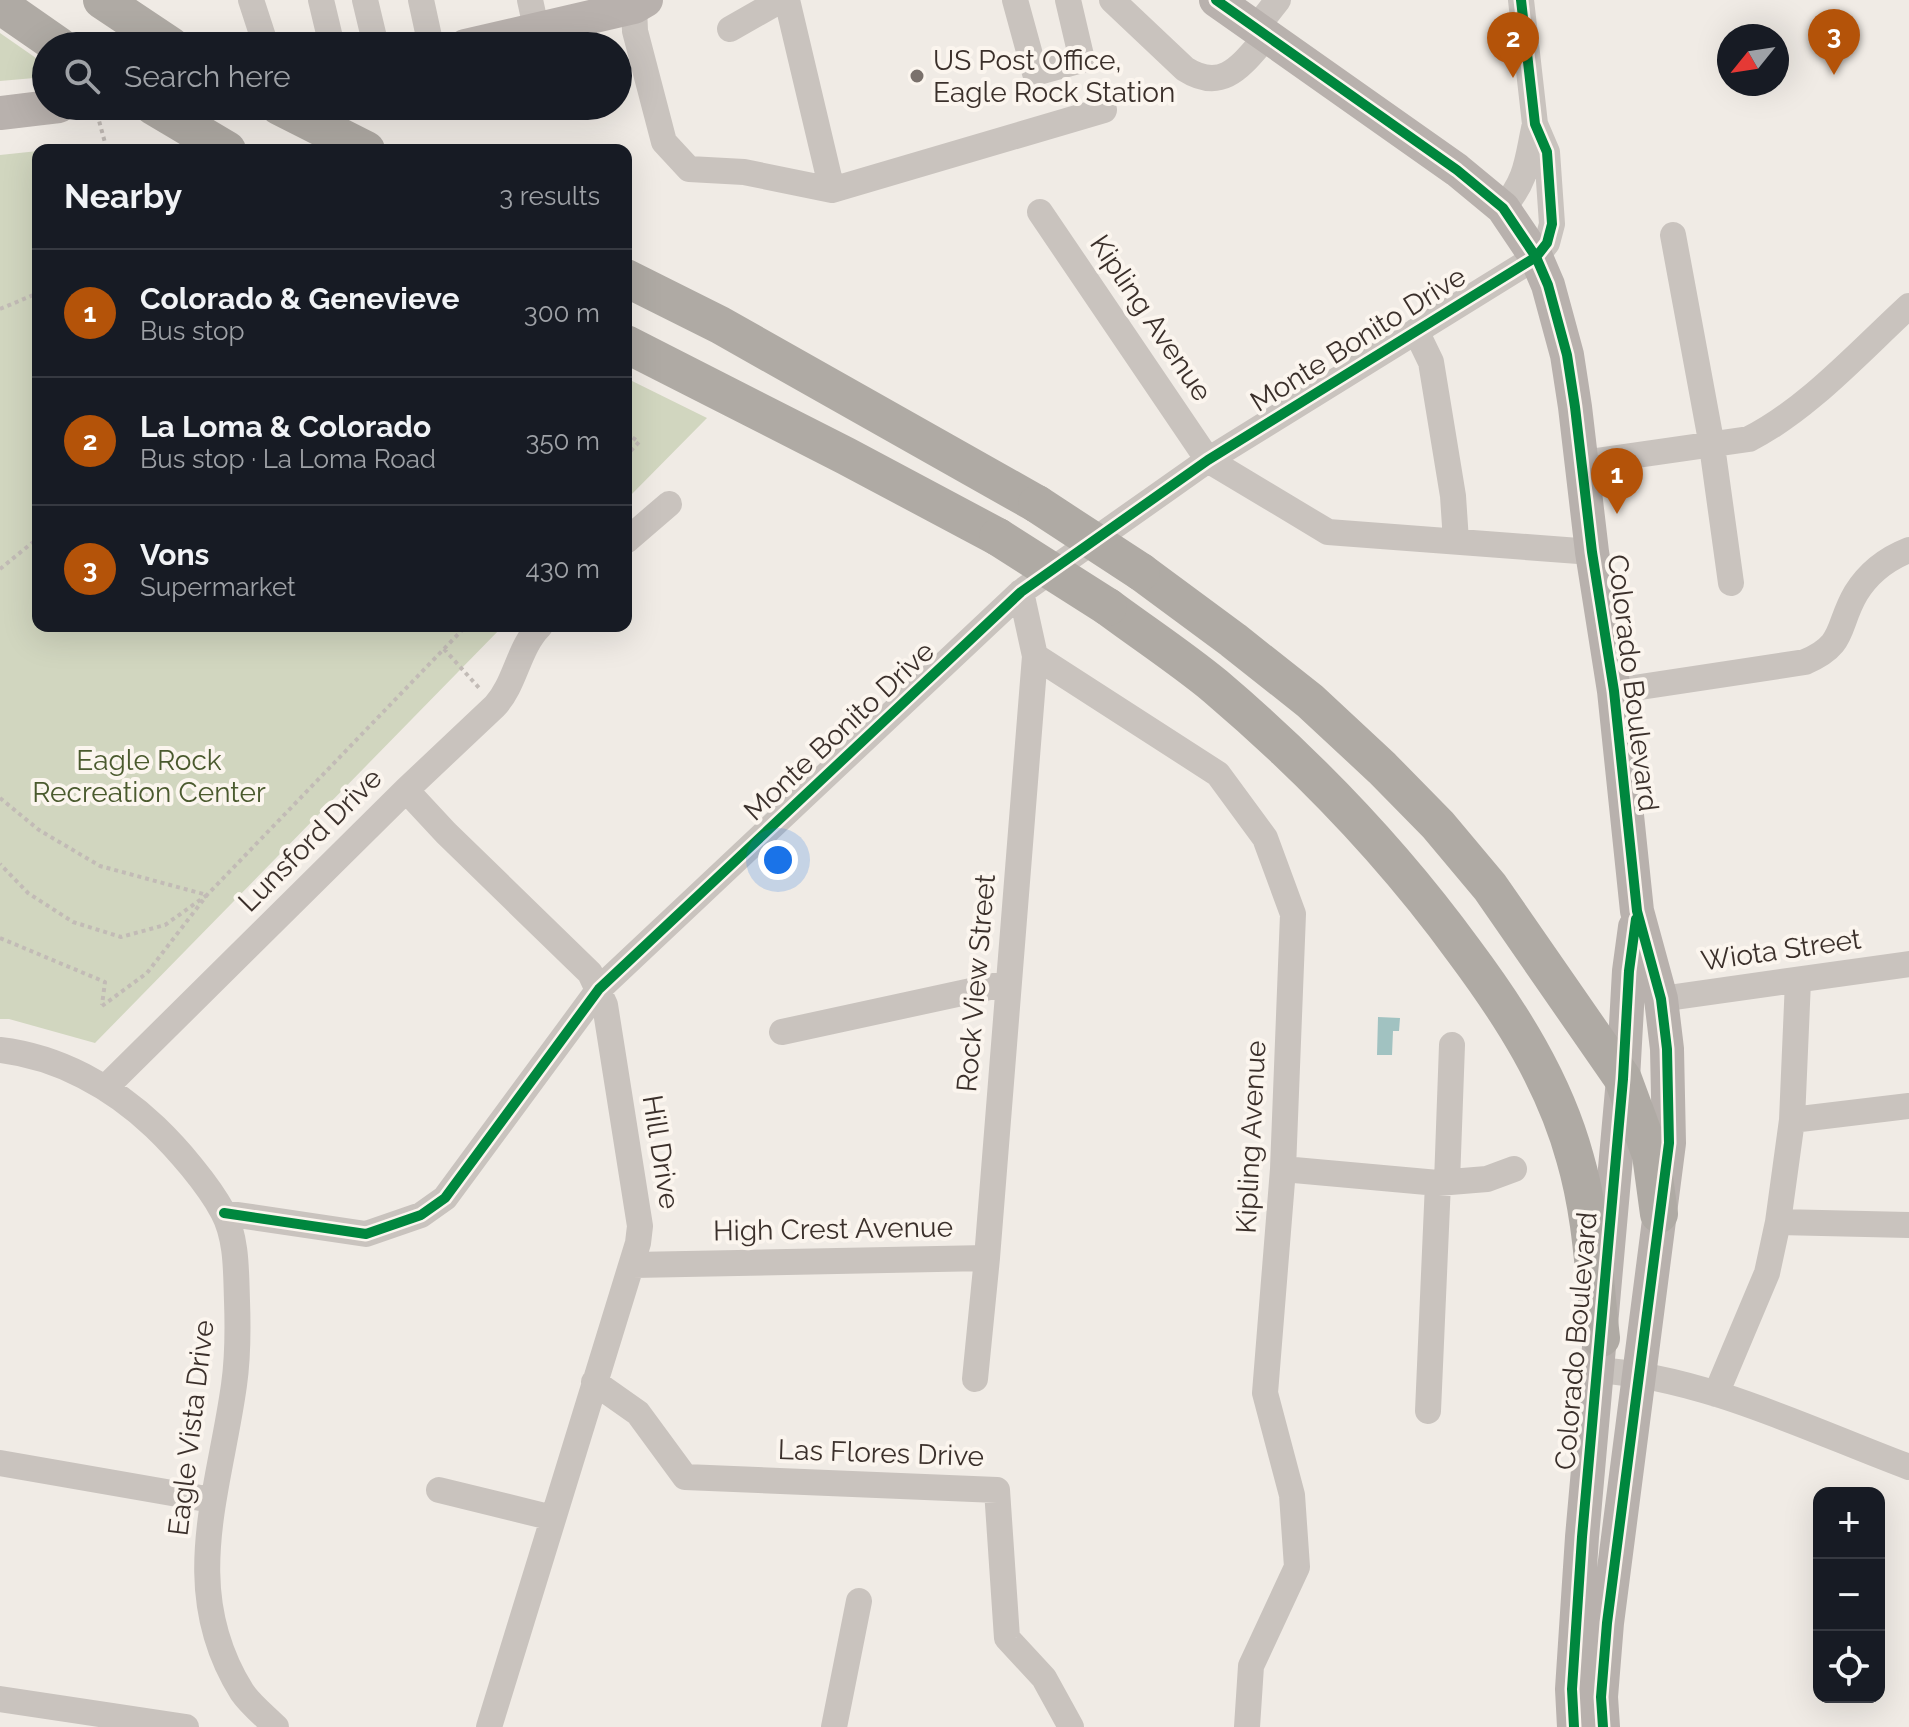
<!DOCTYPE html>
<meta charset="utf-8">
<style>
:root{--surface:#171b24;--page:#20242c;--text:#f1f3f6;--muted:#9ea1a6;--line:#363941;--accent:#b45309}
body{margin:0;font-family:Raleway,sans-serif;background:var(--page);color:var(--text)}
.controls{position:absolute;right:24px;bottom:24px;display:grid;overflow:hidden;border-radius:16px;box-shadow:0 8px 32px #0002}
.controls button{width:72px;height:72px;display:grid;place-items:center;padding:0;border:0;border-bottom:2px solid var(--line);background:var(--surface);color:var(--text);font:40px sans-serif}
.compass{position:absolute;left:1717px;top:24px;width:72px;height:72px;border-radius:50%;background:var(--surface);box-shadow:0 8px 32px #0002;rotate:240deg}
.you{position:absolute;left:778px;top:860px;width:28px;height:28px;margin:-20px;border:6px solid #fff;border-radius:50%;background:#1a73e8;box-shadow:0 0 0 12px #1a73e833}
.badge{display:grid;place-items:center;width:52px;height:52px;border-radius:50%;background:var(--accent);color:#fff;font-size:26px;font-weight:700}
.pin{position:absolute;translate:-50% -66px;filter:drop-shadow(0 2px 4px #0008)}
.pin::after{content:'';position:absolute;top:42px;width:28px;height:24px;background:inherit;clip-path:polygon(0 0,100% 0,50% 100%)}
.list{margin:0;padding:0;list-style:none}
h2{display:flex;justify-content:space-between;align-items:center;height:104px;margin:0;padding:0 32px;font-size:34px}
h2 small{font-size:26px;font-weight:400;color:var(--muted)}
.list li{display:grid;grid-template-columns:52px 1fr auto;gap:24px;align-items:center;box-sizing:border-box;height:128px;padding:0 32px;border-top:2px solid var(--line)}
.list b{display:block;font-size:30px;white-space:nowrap}
.list p{margin:0;font-size:26px;white-space:nowrap;color:var(--muted)}
.list em{font-size:26px;font-style:normal;color:var(--muted)}
.icon{flex:none;width:44px;height:44px;fill:none;stroke:currentColor;stroke-width:2;stroke-linecap:round;stroke-linejoin:round}
.map{position:relative;flex:none;width:1909px;height:1727px;overflow:hidden}
.search{position:absolute;background:var(--surface);box-shadow:0 8px 32px #0002;left:32px;top:32px;width:600px;height:88px;display:flex;align-items:center;gap:20px;box-sizing:border-box;padding:0 28px;border-radius:44px;color:var(--muted);font-size:30px}
.panel{position:absolute;background:var(--surface);box-shadow:0 8px 32px #0002;left:32px;top:144px;width:600px;height:488px;border-radius:16px}
.map>svg:first-child{display:block}
.green{fill:#d1d6bf}
.water{fill:#a1c2c1}
.lines{fill:none;stroke-linecap:round;stroke-linejoin:round}
.path{stroke:#c2bbb6;stroke-width:4;stroke-dasharray:4 4;stroke-linecap:butt}
.minor{stroke:#c9c3be;stroke-width:26}
.major{stroke:#b8b1ad;stroke-width:34}
.highway{stroke:#afaaa4;stroke-width:38}
.highway-bridge{stroke:#afaaa4;stroke-width:38}
.cycleway-casing{stroke:#fbf5ee;stroke-width:15}
.cycleway{stroke:#00873e;stroke-width:10}
.poi-dot{fill:#7a716c;stroke:#fbf5ee;stroke-width:3}
.labels{text-anchor:middle;dominant-baseline:central;stroke-width:8;stroke-linejoin:round;paint-order:stroke}
.poi-label{font-size:28px;fill:#3b302b;stroke:#fbf5ee;text-anchor:start}
.street-label{font-size:28px;fill:#3b302b;stroke:#fbf5ee}
.park-label{font-size:28px;fill:#4a5a2e;stroke:#fbf5ee}
</style>
<div class="map">
<svg width="1909" height="1727" viewBox="0 0 1909 1727">
<rect width="100%" height="100%" fill="#f0ebe5"/>
<path class="green" d="M0,33L46,65V77L0,81Z
M38,151V626H503L95,1043L9,1019H0V155Z
M626,378L707,418L626,500Z"/>
<path class="water" d="M1378,1017L1400,1018L1399,1031H1393L1392,1055H1377Z"/>
<g class="lines">
<path class="path" d="M95,106L107,150
M0,309L38,293
M626,433L639,442L626,456
M0,569L38,538
M444,649L480,689
M0,798L39,830L100,866L207,895L165,925L121,937L73,922L28,893L0,864
M0,938L105,982L102,1005
M102,1006L147,973L207,895L466,626"/>
<path class="minor" d="M251,0L266,46
M321,0L332,46
M365,0L376,46
M421,0L431,46
M530,0L540,46
M787,0L832,190
M1015,0L1035,73L1082,60L1068,0
M1112,0L1185,69C1224,94 1243,63 1267,36
M634,7L635,31L664,142L689,169L744,172L832,190L1104,110
M1256,28L1278,0
M730,29L781,0
M1503,208C1528,179 1527,159 1535,124
M1040,212L1208,460L1328,532L1592,552
M1673,235L1712,446L1731,583
M1416,331L1431,362L1453,496L1456,541
M1582,463L1749,439C1807,410 1861,350 1909,306
M626,541L669,504
M1035,656L1218,774L1265,838L1293,914L1283,1169L1265,1393L1292,1495L1297,1567L1251,1666L1247,1727
M1614,691L1805,662C1847,644 1836,627 1856,593C1869,572 1886,559 1909,550
M406,790L446,833L590,973L605,1005L640,1226L638,1243L489,1727
M1661,999L1909,964
M782,1032L1008,983
M0,1050C59,1057 113,1087 155,1127C177,1148 208,1184 223,1212C237,1238 236,1272 237,1301C238,1329 238,1357 234,1385C219,1493 178,1590 242,1692C251,1705 265,1716 276,1727
M105,1088L406,790L495,706C516,683 518,648 540,626
M1792,1120L1909,1106
M1283,1169L1438,1183L1487,1179L1514,1169
M1447,1182L1452,1045
M224,1213L366,1234L421,1215L445,1198L599,989L1021,592L1208,460L1536,257L1547,243L1552,224L1547,152L1535,124L1521,0
M1778,1222L1909,1225
M633,1265L987,1258
M1597,1370C1704,1377 1810,1430 1909,1467
M975,1379L987,1258L1035,656L1021,592
M594,1382L638,1413L685,1477L997,1490L1007,1638L1044,1678L1071,1727
M1716,1394L1767,1273L1778,1222L1792,1120L1798,981
M1428,1411L1438,1183
M0,1463L212,1500
M439,1490L553,1518
M0,1699L186,1727
M834,1727L859,1601"/>
<path class="major" d="M1216,0L1457,170L1503,208L1536,257L1548,285L1567,355L1575,407L1592,552L1614,691L1637,911L1661,999L1667,1049L1669,1143L1607,1623L1601,1697L1603,1727
M465,46L634,7L646,0
M0,113L59,106
M1574,1727L1572,1689L1582,1537L1623,1079L1629,971L1635,927"/>
<path class="highway" d="M102,0L171,46
M0,5L59,46
M153,106L227,150
M279,106L366,150
M626,278L720,325L1037,504
M626,344L846,456L998,537
M1141,572L1233,640L1310,701L1382,768L1438,825L1490,887L1623,1079L1651,1155L1659,1214
M1108,607C1143,633 1181,658 1215,686C1308,765 1392,852 1464,951C1511,1014 1554,1081 1575,1158C1592,1216 1594,1278 1601,1338"/>
<path class="highway-bridge" d="M1037,504L1141,572
M998,537L1108,607"/>
<g class="cycleway-casing">
<path id="cycleway" d="M1216,0L1457,170L1503,208L1536,257L1548,285L1567,355L1575,407L1592,552L1614,691L1637,911L1661,999L1667,1049L1669,1143L1607,1623L1601,1697L1603,1727
M224,1213L366,1234L421,1215L445,1198L599,989L1021,592L1208,460L1536,257L1547,243L1552,224L1547,152L1535,124L1521,0
M1574,1727L1572,1689L1582,1537L1623,1079L1629,971L1636,919"/>
</g>
<use href="#cycleway" class="cycleway"/>
</g>
<circle class="poi-dot" cx="917" cy="76" r="8"/>
<g class="labels">
<g class="poi-label">
<text x="933" y="60">US Post Office,<tspan x="933" dy="32">Eagle Rock Station</tspan></text>
</g>
<g class="street-label">
<text transform="translate(1151 318) rotate(56)">Kipling Avenue</text>
<text transform="translate(1358 339) rotate(-32)">Monte Bonito Drive</text>
<text transform="translate(1633 683) rotate(83)">Colorado Boulevard</text>
<text transform="translate(839 731) rotate(-43)">Monte Bonito Drive</text>
<text transform="translate(310 840) rotate(-45)">Lunsford Drive</text>
<text transform="translate(1781 950) rotate(-8)">Wiota Street</text>
<text transform="translate(976 983) rotate(-85)">Rock View Street</text>
<text transform="translate(1251 1137) rotate(-87)">Kipling Avenue</text>
<text transform="translate(661 1152) rotate(81)">Hill Drive</text>
<text transform="translate(833 1229) rotate(-1)">High Crest Avenue</text>
<text transform="translate(1576 1341) rotate(-85)">Colorado Boulevard</text>
<text transform="translate(191 1428) rotate(-83)">Eagle Vista Drive</text>
<text transform="translate(881 1453) rotate(2)">Las Flores Drive</text>
</g>
<g class="park-label">
<text x="149" y="760">Eagle Rock<tspan x="149" dy="32">Recreation Center</tspan></text>
</g>
</g>
</svg>
<div class="controls">
<button>+</button>
<button>−</button>
<button><svg class="icon" aria-label="locate" viewBox="0 0 24 24"><circle cx="12" cy="12" r="6"/><path d="M12 2v4M12 18v4M2 12h4M18 12h4"/></svg></button>
</div>
<svg class="compass" viewBox="-18 -18 36 36"><path d="M0-13l5 13h-10z" fill="#e53935"/><path d="M0 13l5-13h-10z" fill="#9ea1a6"/></svg>
<div class="you"></div>
<div class="pin badge" style="left:1617px;top:514px">1</div>
<div class="pin badge" style="left:1513px;top:78px">2</div>
<div class="pin badge" style="left:1834px;top:75px">3</div>
<div class="search"><svg class="icon" aria-label="search" viewBox="0 0 24 24"><circle cx="10" cy="10" r="6"/><path d="M15 15l6 6"/></svg>Search here</div>
<section class="panel">
<h2>Nearby<small>3 results</small></h2>
<ul class="list">
<li><span class="badge">1</span><div><b>Colorado &amp; Genevieve</b><p>Bus stop</p></div><em>300 m</em></li>
<li><span class="badge">2</span><div><b>La Loma &amp; Colorado</b><p>Bus stop · La Loma Road</p></div><em>350 m</em></li>
<li><span class="badge">3</span><div><b>Vons</b><p>Supermarket</p></div><em>430 m</em></li>
</ul>
</section>
</div>
